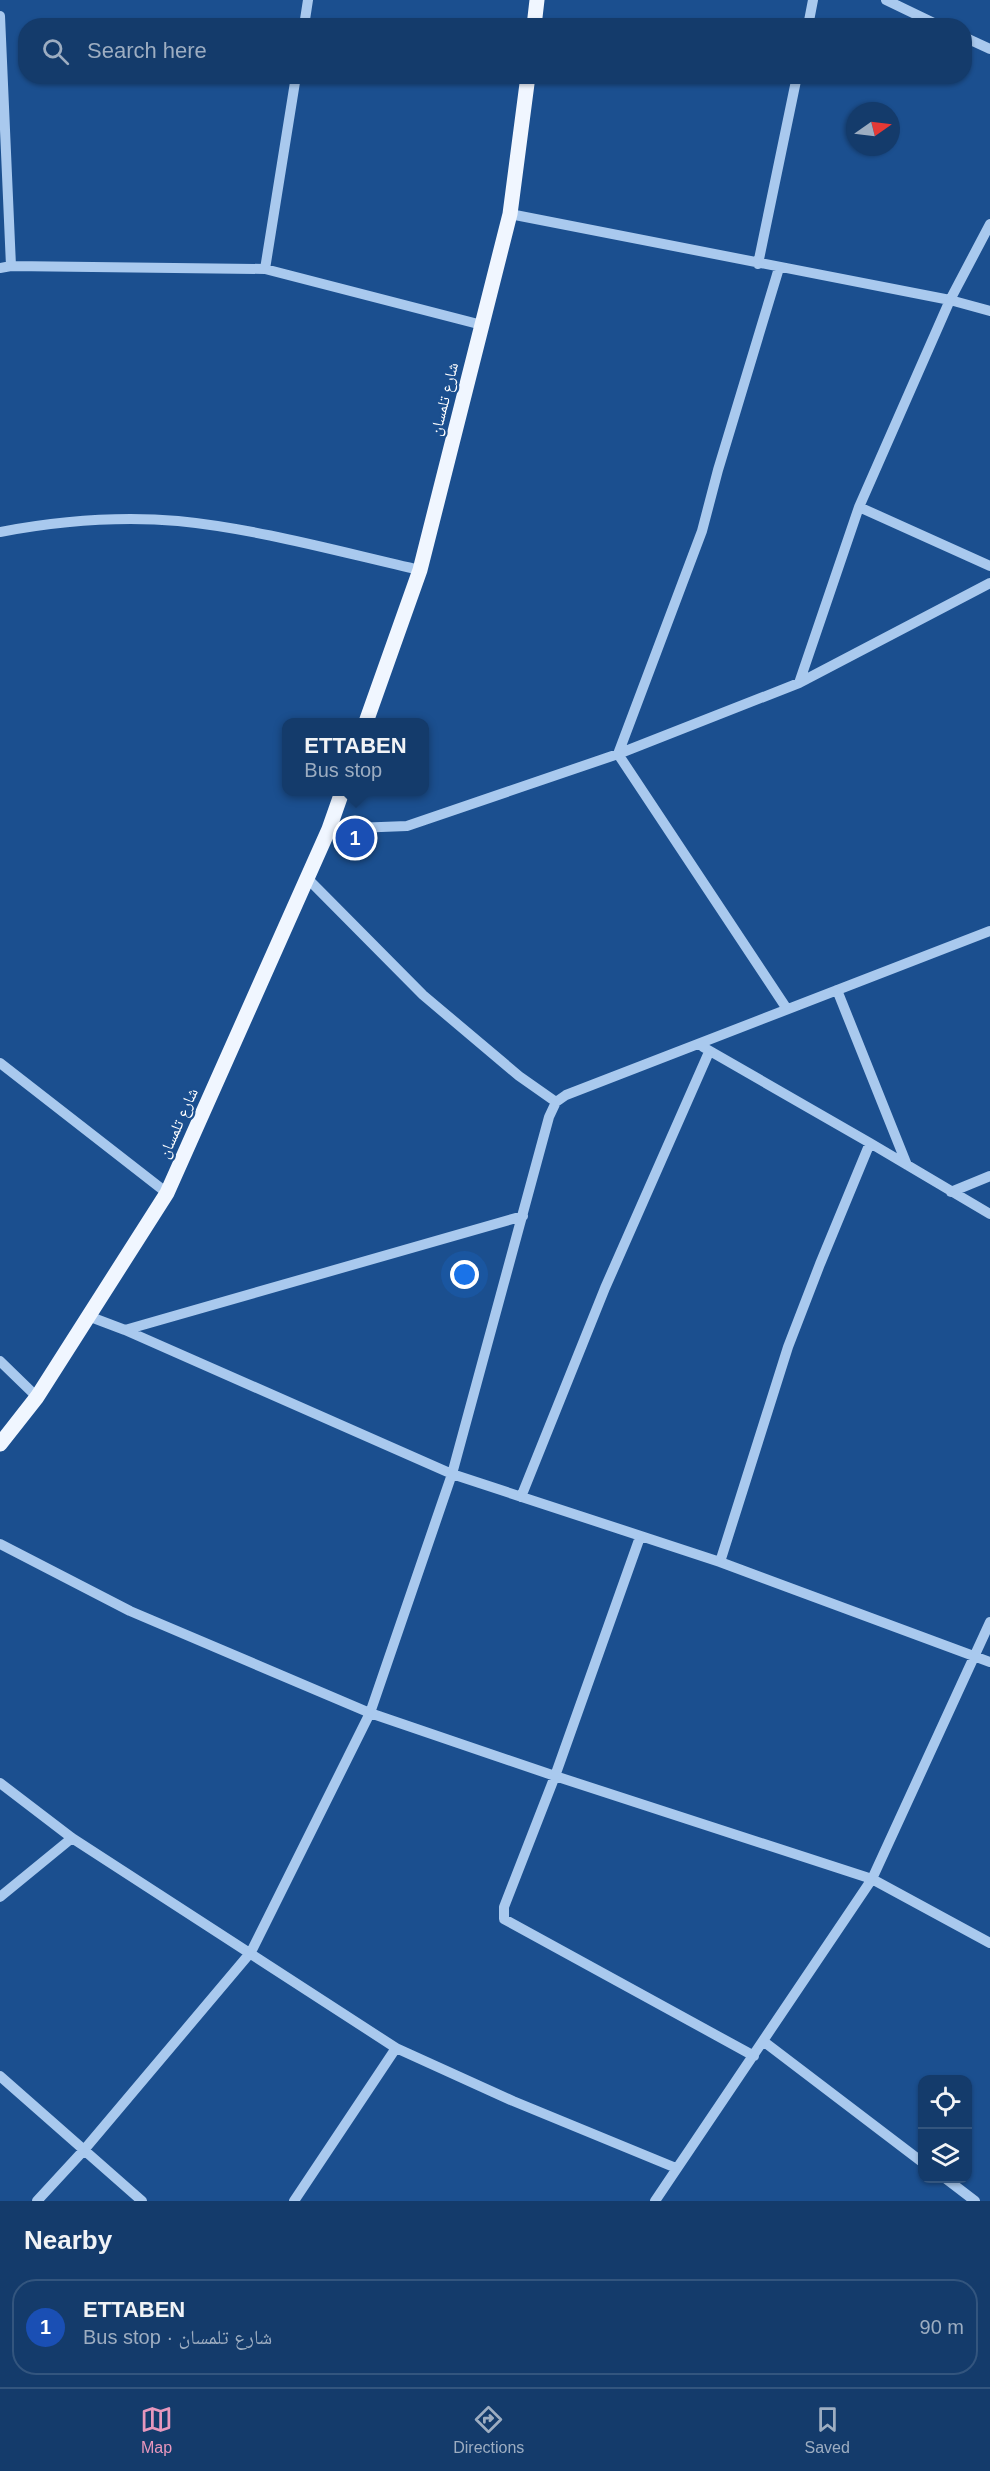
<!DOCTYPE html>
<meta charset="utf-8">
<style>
:root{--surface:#143b6b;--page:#214673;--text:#f1f3f6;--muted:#9dadc1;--line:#33557e;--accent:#e797bd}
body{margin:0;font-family:Arial,"Noto Naskh Arabic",sans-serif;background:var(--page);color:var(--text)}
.controls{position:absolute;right:18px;bottom:18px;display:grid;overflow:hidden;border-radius:12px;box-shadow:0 2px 4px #0004}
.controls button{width:54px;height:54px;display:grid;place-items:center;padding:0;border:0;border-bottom:2px solid var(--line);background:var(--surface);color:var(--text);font:30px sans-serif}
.compass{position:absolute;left:846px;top:102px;width:54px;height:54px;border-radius:50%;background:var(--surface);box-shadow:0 2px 4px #0004;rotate:76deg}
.you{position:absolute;left:465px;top:1275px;width:21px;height:21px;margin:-15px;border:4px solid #fff;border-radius:50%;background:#1a73e8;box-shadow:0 0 0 9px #1a73e833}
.badge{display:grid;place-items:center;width:39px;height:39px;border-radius:50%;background:var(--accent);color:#fff;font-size:20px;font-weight:700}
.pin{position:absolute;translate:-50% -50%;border:3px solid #fff;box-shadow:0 2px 6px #0006}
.popup{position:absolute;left:282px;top:718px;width:147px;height:78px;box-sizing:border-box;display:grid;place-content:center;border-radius:12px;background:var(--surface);filter:drop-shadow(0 2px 4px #0005);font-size:20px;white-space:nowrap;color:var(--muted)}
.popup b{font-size:22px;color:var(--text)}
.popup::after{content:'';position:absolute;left:50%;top:100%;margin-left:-12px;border:12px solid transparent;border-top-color:var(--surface)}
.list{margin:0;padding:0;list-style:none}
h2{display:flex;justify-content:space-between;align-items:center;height:78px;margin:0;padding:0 24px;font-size:26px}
h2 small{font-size:20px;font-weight:400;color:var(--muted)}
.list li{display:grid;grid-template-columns:39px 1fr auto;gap:18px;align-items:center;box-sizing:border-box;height:96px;margin:0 12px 12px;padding:0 12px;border:2px solid var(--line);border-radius:24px}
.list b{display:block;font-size:22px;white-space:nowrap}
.list p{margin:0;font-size:20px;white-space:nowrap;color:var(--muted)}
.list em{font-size:20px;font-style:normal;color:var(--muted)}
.icon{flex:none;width:33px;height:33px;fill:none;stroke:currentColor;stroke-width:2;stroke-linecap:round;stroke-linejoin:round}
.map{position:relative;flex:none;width:990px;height:2201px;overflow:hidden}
.search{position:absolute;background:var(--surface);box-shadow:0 2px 4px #0004;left:18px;right:18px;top:18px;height:66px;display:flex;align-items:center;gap:15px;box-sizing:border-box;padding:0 21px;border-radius:24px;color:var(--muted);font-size:22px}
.sheet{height:186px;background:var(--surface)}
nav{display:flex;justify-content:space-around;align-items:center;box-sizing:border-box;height:84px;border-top:2px solid var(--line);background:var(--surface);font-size:16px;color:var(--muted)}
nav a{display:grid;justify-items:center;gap:3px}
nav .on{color:var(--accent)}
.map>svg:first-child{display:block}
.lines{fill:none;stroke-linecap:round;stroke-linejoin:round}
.minor{stroke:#a9c9ee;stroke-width:10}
.major{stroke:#f0f6ff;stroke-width:15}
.labels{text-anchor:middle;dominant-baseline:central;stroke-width:4.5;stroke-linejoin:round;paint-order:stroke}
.street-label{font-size:16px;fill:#fff;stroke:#1b4f8f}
</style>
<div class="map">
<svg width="990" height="2201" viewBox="0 0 990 2201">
<rect width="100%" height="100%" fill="#1b4f8f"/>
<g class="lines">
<path class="minor" d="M886,0L940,26
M0,16L11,266
M304,26L308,0
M808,26L813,0
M964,37L990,49
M510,214L950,300L990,311
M758,264L797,76
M0,268L11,266L265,269L482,325
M779,268L718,470L702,531L618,754L787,1009
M265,269L296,76
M859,507L990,566
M0,532C58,521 119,516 178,521C259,529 340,552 420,570
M799,683L859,507L950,300L990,224
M329,829L407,826L618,754L799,683L990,583
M307,878L423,995L519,1076L556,1102
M837,990L907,1165
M703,1047L870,1143L990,1214
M0,1063L167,1193
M951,1192L990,1176
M88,1316L125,1330L452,1474L720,1562L990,1662
M125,1330L523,1216
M0,1361L37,1397
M521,1497L605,1288L709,1052
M640,1537L555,1776L504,1907V1919L754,2056
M0,1544L130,1611L370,1713L555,1776L872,1879L990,1943
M720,1562L788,1347L820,1264L870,1143
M0,1783L72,1838L396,2048L513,2101L676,2168
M0,1897L72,1838
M763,2041L922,2162
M0,2076L142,2201
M945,2178L975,2201
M37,2201L84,2150L251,1952L370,1713L452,1474L549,1117L556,1102L566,1095L990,931
M294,2201L396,2048
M655,2201L872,1879L990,1622"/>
<path class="major" d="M534,26L537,0
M366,722L420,570L510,214L528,76
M0,1444L37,1397L167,1193L329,829L342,792"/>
</g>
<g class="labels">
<g class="street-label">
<text transform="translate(444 399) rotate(-76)">شارع تلمسان</text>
<text transform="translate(178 1123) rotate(-66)">شارع تلمسان</text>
</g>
</g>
</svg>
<div class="controls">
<button><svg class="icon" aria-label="locate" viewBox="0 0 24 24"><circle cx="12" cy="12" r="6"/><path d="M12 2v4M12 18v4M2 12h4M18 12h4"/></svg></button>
<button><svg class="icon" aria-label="layers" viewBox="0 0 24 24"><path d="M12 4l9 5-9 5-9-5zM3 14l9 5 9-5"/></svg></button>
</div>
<svg class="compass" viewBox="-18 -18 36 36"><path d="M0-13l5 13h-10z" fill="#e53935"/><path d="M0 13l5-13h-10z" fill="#9dadc1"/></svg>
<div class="you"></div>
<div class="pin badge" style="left:355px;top:838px;background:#1a4fb4">1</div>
<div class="popup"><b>ETTABEN</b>Bus stop</div>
<div class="search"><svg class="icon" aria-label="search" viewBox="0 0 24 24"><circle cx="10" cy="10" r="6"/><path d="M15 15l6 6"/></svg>Search here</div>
</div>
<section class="sheet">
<h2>Nearby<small></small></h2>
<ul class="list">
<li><span class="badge" style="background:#1a4fb4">1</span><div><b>ETTABEN</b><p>Bus stop · شارع تلمسان</p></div><em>90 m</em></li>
</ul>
</section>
<nav>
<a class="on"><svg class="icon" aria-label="map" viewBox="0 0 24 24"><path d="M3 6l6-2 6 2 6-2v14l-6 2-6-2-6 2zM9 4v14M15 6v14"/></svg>Map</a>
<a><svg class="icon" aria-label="directions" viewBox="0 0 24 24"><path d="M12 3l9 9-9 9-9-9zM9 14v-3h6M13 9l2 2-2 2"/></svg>Directions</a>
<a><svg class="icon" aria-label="saved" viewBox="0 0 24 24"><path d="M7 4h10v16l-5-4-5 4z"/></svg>Saved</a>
</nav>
